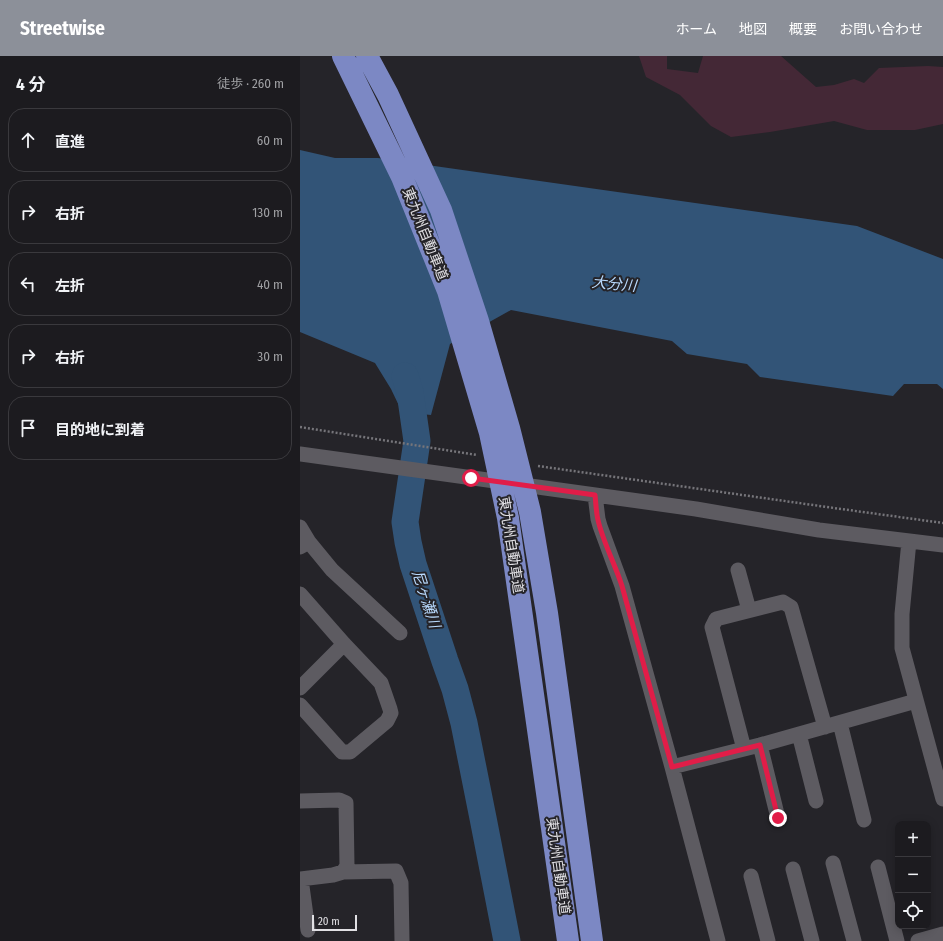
<!DOCTYPE html>
<html lang="ja">
<meta charset="utf-8">
<style>
:root{--surface:#1c1b1f;--page:#29282c;--text:#f1f3f6;--muted:#a0a1a4;--line:#3a393d;--accent:#8c9099}
body{margin:0;font-family:"Fira Sans Condensed","Noto Sans JP",sans-serif;background:var(--page);color:var(--text)}
.controls{position:absolute;right:12px;bottom:12px;display:grid;overflow:hidden;border-radius:8px;box-shadow:0 2px 10px #0003}
.controls button{width:36px;height:36px;display:grid;place-items:center;padding:0;border:0;border-bottom:1px solid var(--line);background:var(--surface);color:var(--text);font:20px sans-serif}
.scale{position:absolute;left:12px;bottom:10px;width:45px;box-sizing:border-box;padding-left:4px;border:2px solid #e1e0e4;border-top:0;font-size:11px;line-height:14px;white-space:nowrap;color:#e1e0e4;-webkit-text-stroke:3px #252429;paint-order:stroke}
.stop{position:absolute;width:12px;height:12px;margin:-9px;border:3px solid #e11d48;border-radius:50%;background:#fff}
.stop.end{background:#e11d48;border-color:#fff;box-shadow:0 1px 4px #0008}
.list{margin:0;padding:0;list-style:none}
h2{display:flex;justify-content:space-between;align-items:center;height:52px;margin:0;padding:0 16px;font-size:17px}
h2 small{font-size:13px;font-weight:400;color:var(--muted)}
.list li{display:grid;grid-template-columns:26px 1fr auto;gap:12px;align-items:center;box-sizing:border-box;height:64px;margin:0 8px 8px;padding:0 8px;border:1px solid var(--line);border-radius:16px}
.list b{display:block;font-size:15px;white-space:nowrap}
.list em{font-size:13px;font-style:normal;color:var(--muted)}
.icon{flex:none;width:22px;height:22px;fill:none;stroke:currentColor;stroke-width:2;stroke-linecap:round;stroke-linejoin:round}
.map{position:relative;flex:none;width:643px;height:885px;overflow:hidden}
header{display:flex;align-items:center;gap:24px;box-sizing:border-box;height:56px;padding:0 20px;background:var(--accent);color:#fff}
header strong{font-size:19px}
nav{display:flex;gap:22px;margin-inline-start:auto;font-size:14px}
main{display:flex}
aside{flex:1;background:var(--surface)}
.map>svg:first-child{display:block}
.green{fill:#442836}
.water{fill:#325477}
.lines{fill:none;stroke-linecap:round;stroke-linejoin:round}
.river{stroke:#325477;stroke-width:27}
.path{stroke:#76757a;stroke-width:2.5;stroke-dasharray:2 2;stroke-linecap:butt}
.minor{stroke:#5d5b61;stroke-width:15}
.highway{stroke:#7c88c4;stroke-width:22}
.route{stroke:#e11d48;stroke-width:5}
.labels{text-anchor:middle;dominant-baseline:central;stroke-width:4;stroke-linejoin:round;paint-order:stroke}
.street-label{font-size:14px;fill:#e1e0e4;stroke:#252429}
.water-label{font-size:15px;font-style:italic;fill:#b9dafe;stroke:#252429}
</style>
<header>
<strong>Streetwise</strong>
<nav><a>ホーム</a><a>地図</a><a>概要</a><a>お問い合わせ</a></nav>
</header>
<main>
<aside>
<h2>4 分<small>徒歩 · 260 m</small></h2>
<ul class="list">
<li><svg class="icon" aria-label="ahead" viewBox="0 0 24 24"><path d="M12 20V5M6 11l6-6 6 6"/></svg><div><b>直進</b></div><em>60 m</em></li>
<li><svg class="icon" aria-label="right" viewBox="0 0 24 24"><path d="M7 20v-9h11M14 6l5 5-5 5"/></svg><div><b>右折</b></div><em>130 m</em></li>
<li><svg class="icon" aria-label="left" viewBox="0 0 24 24"><path d="M17 20v-9H6M10 6l-5 5 5 5"/></svg><div><b>左折</b></div><em>40 m</em></li>
<li><svg class="icon" aria-label="right" viewBox="0 0 24 24"><path d="M7 20v-9h11M14 6l5 5-5 5"/></svg><div><b>右折</b></div><em>30 m</em></li>
<li><svg class="icon" aria-label="arrive" viewBox="0 0 24 24"><path d="M6 21V4h12l-3 4 3 4H6"/></svg><div><b>目的地に到着</b></div></li>
</ul>
</aside>
<div class="map">
<svg width="643" height="885" viewBox="0 0 643 885">
<rect width="100%" height="100%" fill="#252429"/>
<path class="green" d="M339,0H367V13L398,17L403,0H481L516,31L534,29L554,23L564,27L579,12L628,10L643,11V68L615,74H567L534,65L470,76L431,81L411,70L380,39L346,21Z"/>
<path class="water" d="M0,94L35,102H78L557,170L643,203V333L637,328H604L593,340L460,321L447,308L387,298L372,285L211,254L150,288L131,359L102,356L91,333L75,307L0,276Z"/>
<g class="lines">
<path class="river" d="M105,320L110,336L117,385L105,466L108,486L113,508L145,605L155,633L164,667L183,762L207,885"/>
<path class="path" d="M0,371L177,399
M238,410L534,452L643,467"/>
<path class="minor" d="M0,398L396,453L519,474L643,489
M295,439L298,463L300,470L322,530L372,711L418,885
M0,471L9,486
M609,485L602,558V592L643,743
M0,491L9,486L32,514L100,577
M438,514L449,554
M0,538L44,588L81,627L90,653L91,657L87,665L50,696H42L0,649
M0,632L44,588
M540,667L564,764
M499,678L516,745
M460,689L478,762
M444,693L412,571L416,563L483,546L491,551L525,671
M372,711L460,689L616,645
M0,745L39,744L46,747L47,810L43,816L33,819L0,823
M533,807L554,885
M578,811L597,885
M493,813L512,885
M43,816L96,815L101,827L102,885
M451,820L468,885
M1,823L8,874
M618,885L643,878"/>
<path class="highway" d="M43,0L102,121L148,235L190,377L208,462L268,885
M67,0L88,39L141,154L178,265L209,372L230,456L247,557L292,885"/>
</g>
<g class="lines">
<path class="route" d="M171,422L295,439C296,447 296,456 298,464C303,486 315,508 322,530L372,711L460,689L478,762"/>
</g>
<g class="labels">
<g class="street-label">
<text transform="translate(125 178) rotate(68)">東九州自動車道</text>
<text transform="translate(211 489) rotate(81)">東九州自動車道</text>
<text transform="translate(258 810) rotate(82)">東九州自動車道</text>
</g>
<g class="water-label">
<text transform="translate(314 228) rotate(5)">大分川</text>
<text transform="translate(126 543) rotate(72)">尼ヶ瀬川</text>
</g>
</g>
</svg>
<div class="controls">
<button>+</button>
<button>−</button>
<button><svg class="icon" aria-label="locate" viewBox="0 0 24 24"><circle cx="12" cy="12" r="6"/><path d="M12 2v4M12 18v4M2 12h4M18 12h4"/></svg></button>
</div>
<div class="scale">20 m</div>
<div class="stop" style="left:171px;top:422px"></div>
<div class="stop end" style="left:478px;top:762px"></div>
</div>
</main>
